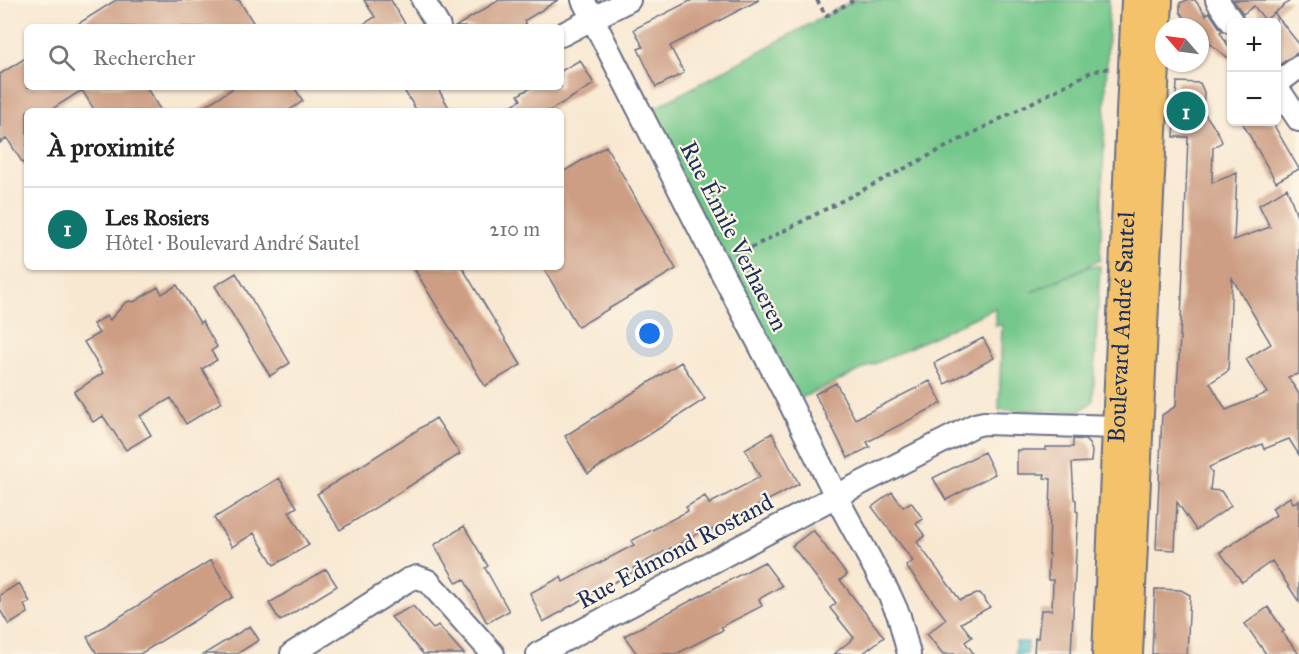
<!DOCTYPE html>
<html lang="fr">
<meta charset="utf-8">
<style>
:root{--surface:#fff;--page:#f2f2f2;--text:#222;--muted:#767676;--line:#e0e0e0;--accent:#0f766e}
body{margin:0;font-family:"IM FELL Great Primer",serif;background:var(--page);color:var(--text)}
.controls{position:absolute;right:18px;top:18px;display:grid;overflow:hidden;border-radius:9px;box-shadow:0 2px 4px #0004}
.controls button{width:54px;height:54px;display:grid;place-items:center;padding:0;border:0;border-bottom:2px solid var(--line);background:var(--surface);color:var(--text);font:30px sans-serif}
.compass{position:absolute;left:1155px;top:18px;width:54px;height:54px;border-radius:50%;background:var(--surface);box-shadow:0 2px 4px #0004;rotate:298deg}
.you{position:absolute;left:650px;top:334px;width:21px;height:21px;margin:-15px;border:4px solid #fff;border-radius:50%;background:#1a73e8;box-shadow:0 0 0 9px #1a73e833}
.badge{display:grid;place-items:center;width:39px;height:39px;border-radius:50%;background:var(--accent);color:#fff;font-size:20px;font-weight:700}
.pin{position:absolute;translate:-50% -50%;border:3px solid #fff;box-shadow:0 2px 6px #0006}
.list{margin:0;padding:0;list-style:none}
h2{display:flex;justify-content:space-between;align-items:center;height:78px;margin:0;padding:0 24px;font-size:26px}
h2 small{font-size:20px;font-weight:400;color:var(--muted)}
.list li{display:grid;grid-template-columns:39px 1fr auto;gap:18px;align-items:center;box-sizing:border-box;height:84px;padding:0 24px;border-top:2px solid var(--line)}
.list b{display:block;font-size:22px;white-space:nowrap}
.list p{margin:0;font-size:20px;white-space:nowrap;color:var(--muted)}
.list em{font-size:20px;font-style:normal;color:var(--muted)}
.icon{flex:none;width:33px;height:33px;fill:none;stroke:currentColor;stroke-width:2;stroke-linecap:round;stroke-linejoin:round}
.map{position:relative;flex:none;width:1299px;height:654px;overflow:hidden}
.search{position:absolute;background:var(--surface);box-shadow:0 2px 4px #0004;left:24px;top:24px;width:540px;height:66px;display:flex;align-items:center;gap:15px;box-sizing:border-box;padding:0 21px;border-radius:9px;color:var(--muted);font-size:22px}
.panel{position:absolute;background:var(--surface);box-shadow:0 2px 4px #0004;left:24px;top:108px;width:540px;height:162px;border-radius:9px}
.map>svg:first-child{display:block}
.green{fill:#75c88b;stroke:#487c74;stroke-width:1.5}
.water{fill:#55c2cd;stroke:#387896;stroke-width:1.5}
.building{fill:#cd9e84;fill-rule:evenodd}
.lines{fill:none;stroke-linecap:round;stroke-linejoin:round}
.minor-casing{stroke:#687087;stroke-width:26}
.major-casing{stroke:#687087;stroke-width:32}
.path{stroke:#687087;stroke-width:4;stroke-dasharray:4.5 4.5;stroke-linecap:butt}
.minor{stroke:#fff;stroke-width:22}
.major{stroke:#f3c26a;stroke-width:28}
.labels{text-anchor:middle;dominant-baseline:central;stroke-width:4.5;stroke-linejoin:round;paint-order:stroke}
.street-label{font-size:24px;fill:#1b2f5e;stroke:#fcf5e5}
</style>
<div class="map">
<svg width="1299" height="654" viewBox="0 0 1299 654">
<rect width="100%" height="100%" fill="#fcf5e5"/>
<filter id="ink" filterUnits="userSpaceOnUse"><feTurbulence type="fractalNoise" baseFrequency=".0167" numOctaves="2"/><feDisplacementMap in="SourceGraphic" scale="12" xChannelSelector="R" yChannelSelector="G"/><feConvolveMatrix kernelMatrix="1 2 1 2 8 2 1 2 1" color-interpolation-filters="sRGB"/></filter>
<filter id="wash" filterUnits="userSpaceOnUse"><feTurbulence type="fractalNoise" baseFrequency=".008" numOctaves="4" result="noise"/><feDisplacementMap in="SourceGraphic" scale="24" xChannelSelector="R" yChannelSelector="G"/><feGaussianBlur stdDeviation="1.35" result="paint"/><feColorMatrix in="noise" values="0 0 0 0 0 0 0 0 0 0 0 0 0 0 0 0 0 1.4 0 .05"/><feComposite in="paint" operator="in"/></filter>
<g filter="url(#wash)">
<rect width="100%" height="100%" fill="#f8e8d2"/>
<path class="green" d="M854,0H1109L1100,260L1032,292L1088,267L1100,266L1093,401L1080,411L999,410L1002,325H995V308L790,403L642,115Z"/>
<path class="water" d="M1016,642H1028L1027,654H1015Z"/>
<g id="blocks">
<path class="building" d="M116,0H239L256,27H73Z
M364,0H391L407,27H359L375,17Z
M499,0H558L524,21L527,27H455Z
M692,0H759L670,46L684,73L656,87L638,49L643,47L634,29Z
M1187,0H1195L1206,15L1209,12L1222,31L1220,32L1232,52V61L1200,36V27H1191L1180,12V3Z
M1233,0H1291L1265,20L1254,6L1243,14Z
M1276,15L1299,44V52L1276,67Z
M27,57V87H146L161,111H95L82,90L49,111H27V170L7,138L0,143V74Z
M580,60L594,84L549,111H501L521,100L518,95L532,87H561V71Z
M1177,82L1200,83L1204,92L1203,111L1219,134L1222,142L1213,148L1212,183L1237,173L1234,240L1270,227L1259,205L1287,188L1299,221V374L1288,377L1299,394V455L1289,439L1264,449L1262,444L1209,467L1212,473L1210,490L1221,491L1231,506L1196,530L1177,502L1175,550L1156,549L1162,415L1176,406L1181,320L1188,137H1174ZM1232,278L1271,344L1246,359L1267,393L1226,410L1210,383L1228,371Z
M235,87H294L303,101L288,111H197Z
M402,87H437L451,111H417Z
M1242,122H1272L1299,169L1276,182Z
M606,146L676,269L578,327L543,267H561V173Z
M413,267H462L521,365L485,386Z
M236,273L290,363L270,376L215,286Z
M177,285L200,323L202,321L217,347L211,351L217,360L202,369L222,402L186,424L171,398L140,416L151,435L126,450L103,416L93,422L74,392L103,373L84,342L99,333L93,324L107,316L110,320L125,303L130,301L134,302L158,287L162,294Z
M983,338L994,358L945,384L934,363Z
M681,362L705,399L588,474L565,436Z
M930,381L942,403L867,442L870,447L848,458L815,394L836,383L855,419Z
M436,418L460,454L340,530L317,494Z
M772,433L799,484L704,534L703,531L633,568L635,571L565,609V610L543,622L530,593L561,577L563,582L634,545L631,541L688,511L686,507L705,496L709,504L760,477L745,449Z
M1073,439L1085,440L1090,445L1092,451L1091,462L1072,463L1074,499L1076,500V511L1078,512L1071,654H1034L1035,638H1038L1041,610H1052L1053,580H1048L1051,479L1044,478L1045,474H1017V450H1046V447H1073Z
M984,452L995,474L946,500L933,478Z
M279,478L297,507L289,512L309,545L274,565L254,533L232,547L214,518Z
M892,492L903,507L911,502L923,519L916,524L925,536L917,542L960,600L980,593L990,607L961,623L972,637L965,642L974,654H943L927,634L946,619L906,566L913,561L872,507Z
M1290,497L1293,503L1299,500V602L1272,561L1242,582L1220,552L1276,515L1272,508Z
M464,526L488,566L485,568L509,611L487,623L464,579L457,583L434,545Z
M813,530L847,575L840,580L884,637L862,654H834L854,638L830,608L836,603L792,546Z
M211,560L233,597L140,654H97L87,637Z
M764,562L782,586L759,599L762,606L721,627L723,630L676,654H637L624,636Z
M326,569L337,586L280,621L269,603Z
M19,583L30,602L24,605L28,613L9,625L0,610V595Z
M1155,589L1181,590L1190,595L1187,654H1152Z
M413,606L433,629L438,625L464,654H423L391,617Z
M1268,607L1284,631L1282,632L1299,654H1266L1245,624Z
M250,626L259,640L237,654H204Z"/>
</g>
</g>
<g filter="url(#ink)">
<use href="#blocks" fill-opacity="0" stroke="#687087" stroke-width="1.5"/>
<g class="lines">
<g class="minor-casing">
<path id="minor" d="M423,0L439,27
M583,0L718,265L790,403L840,504L890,596L899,616L909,654
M1217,0L1232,22
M561,35L629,0
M1276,84L1299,67
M1276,86L1299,120
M292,654L408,580L417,577L428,581L493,654
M538,654L836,496L975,425L984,423L1117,427"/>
</g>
<g class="major-casing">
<g id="major">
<path id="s1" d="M1107,654L1136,0"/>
<path d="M1128,654L1158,0"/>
</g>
</g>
<path class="path" d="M817,0L826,16L854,0
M735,256L1093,71L1112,68"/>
<use href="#minor" class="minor"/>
<use href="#major" class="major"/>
</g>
</g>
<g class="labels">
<g class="street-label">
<text transform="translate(734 236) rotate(63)">Rue Émile Verhaeren</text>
<text stroke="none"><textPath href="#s1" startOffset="327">Boulevard André Sautel</textPath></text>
<text transform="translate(675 551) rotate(-28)">Rue Edmond Rostand</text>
</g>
</g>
</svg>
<div class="controls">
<button>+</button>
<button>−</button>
</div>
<svg class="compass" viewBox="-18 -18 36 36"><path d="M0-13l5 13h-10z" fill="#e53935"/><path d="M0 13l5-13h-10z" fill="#767676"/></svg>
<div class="you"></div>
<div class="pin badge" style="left:1186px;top:111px">1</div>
<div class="search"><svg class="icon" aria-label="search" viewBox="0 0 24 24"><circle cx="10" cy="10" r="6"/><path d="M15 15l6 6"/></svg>Rechercher</div>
<section class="panel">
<h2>À proximité<small></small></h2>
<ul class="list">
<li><span class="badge">1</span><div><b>Les Rosiers</b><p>Hôtel · Boulevard André Sautel</p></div><em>210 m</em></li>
</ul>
</section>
</div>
